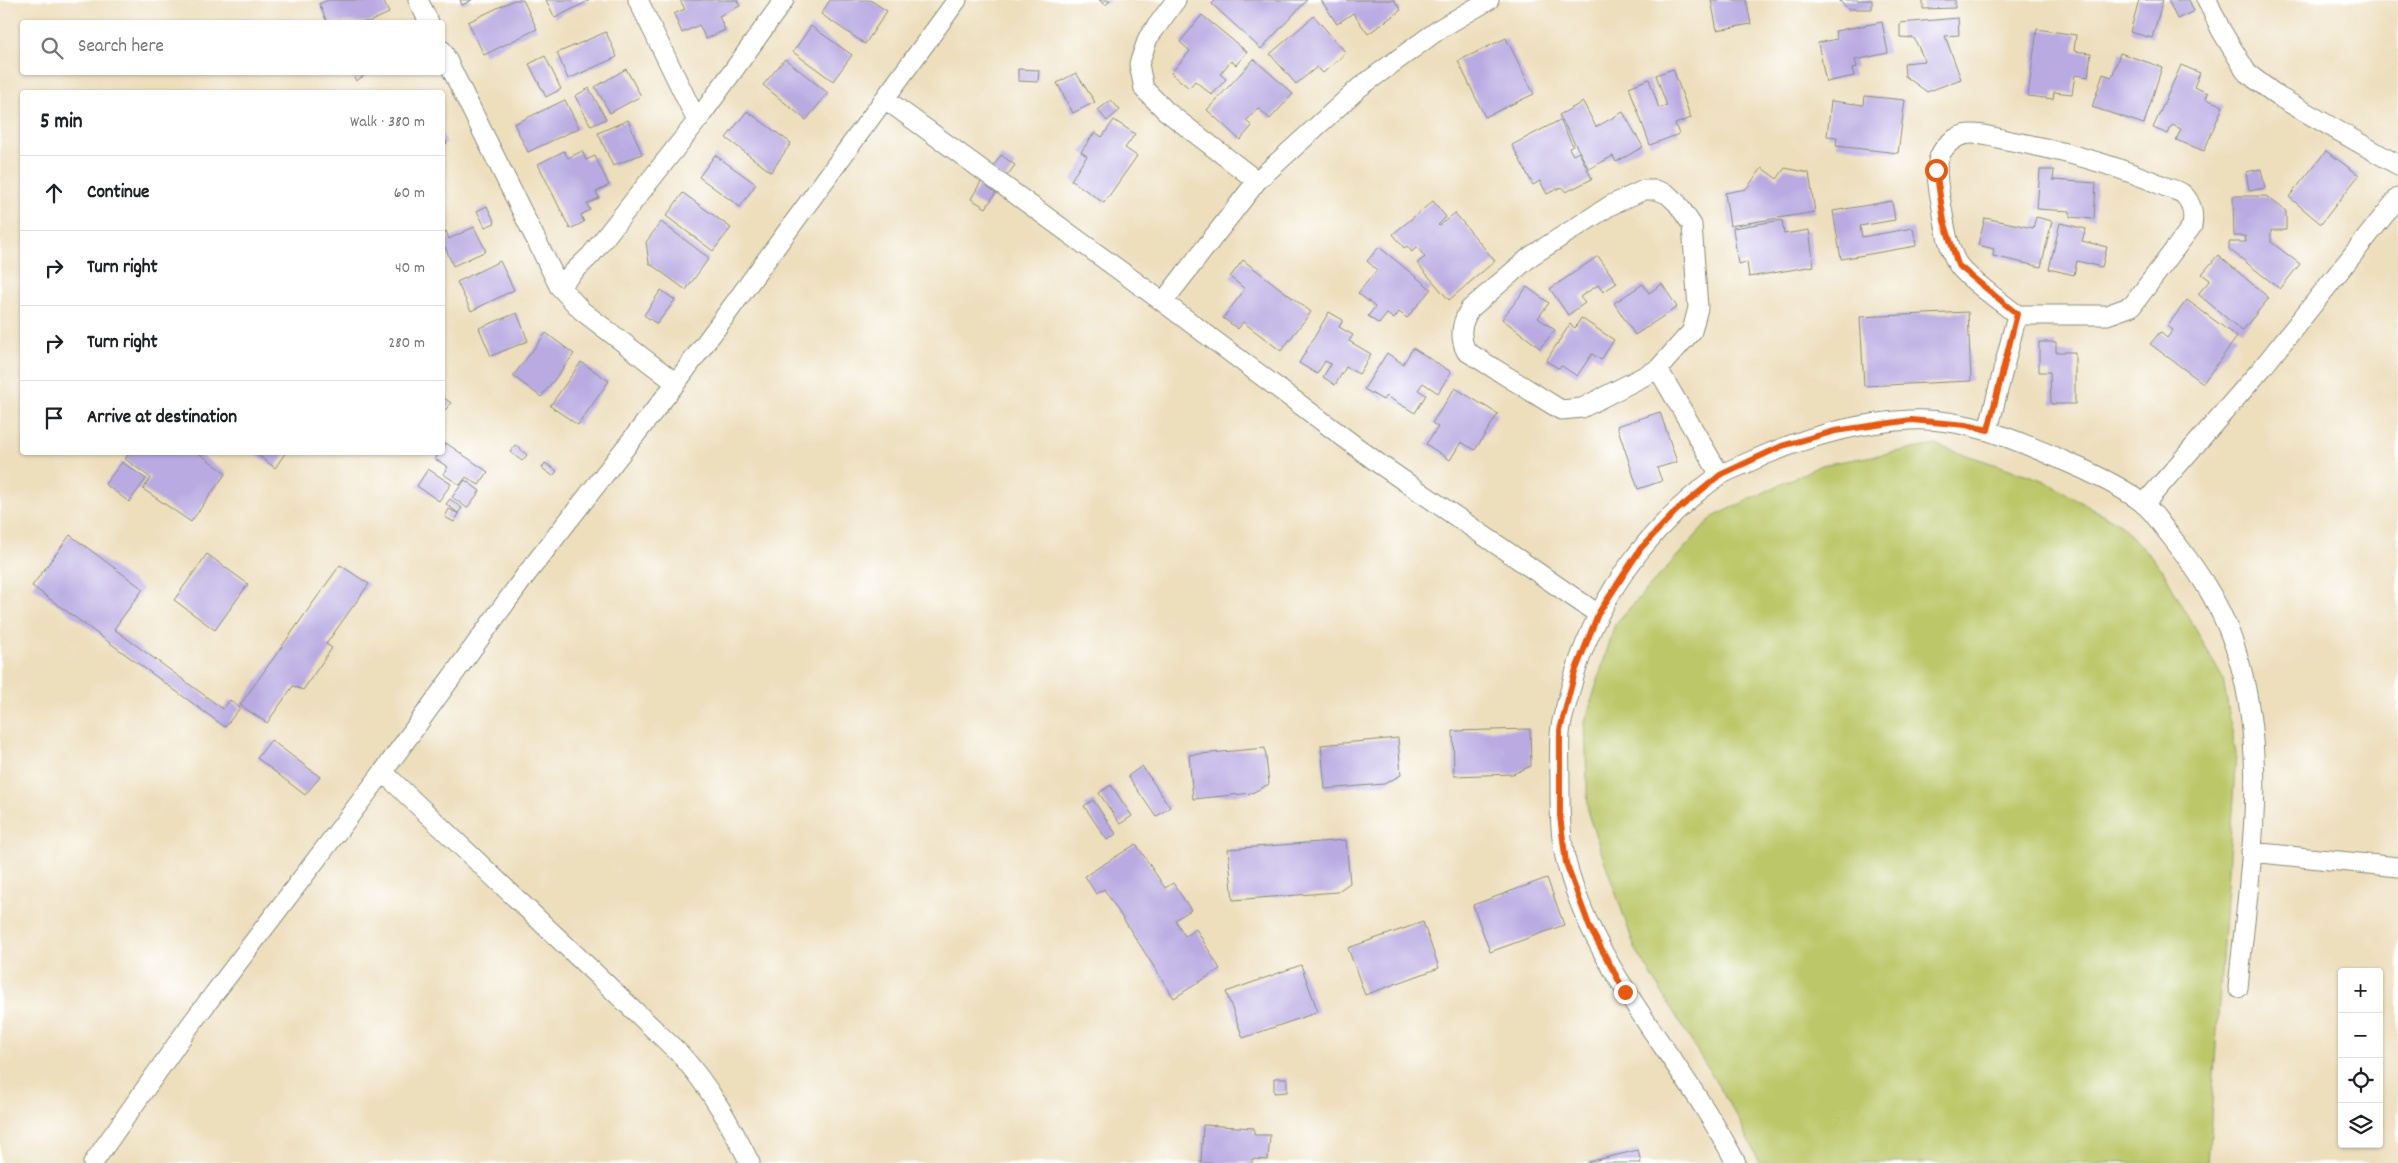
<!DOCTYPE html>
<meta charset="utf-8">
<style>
:root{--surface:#fff;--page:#f2f2f2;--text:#202124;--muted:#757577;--line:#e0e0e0}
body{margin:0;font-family:Dekko,sans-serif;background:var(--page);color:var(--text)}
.controls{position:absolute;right:15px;bottom:15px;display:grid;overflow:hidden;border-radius:5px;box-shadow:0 1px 4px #0004}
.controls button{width:45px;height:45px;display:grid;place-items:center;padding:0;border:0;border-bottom:1px solid var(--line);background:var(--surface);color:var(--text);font:25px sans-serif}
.stop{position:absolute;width:15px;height:15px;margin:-11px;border:4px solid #ea580c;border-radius:50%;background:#fff}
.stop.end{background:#ea580c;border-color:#fff;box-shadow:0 1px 5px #0008}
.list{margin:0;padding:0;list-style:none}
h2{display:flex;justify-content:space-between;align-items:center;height:65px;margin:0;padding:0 20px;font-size:21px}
h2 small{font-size:16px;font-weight:400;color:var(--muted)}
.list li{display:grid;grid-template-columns:32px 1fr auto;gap:15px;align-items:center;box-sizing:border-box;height:75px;padding:0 20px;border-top:1px solid var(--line)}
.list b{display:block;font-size:19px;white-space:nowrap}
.list em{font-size:16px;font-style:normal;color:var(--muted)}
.icon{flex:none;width:28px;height:28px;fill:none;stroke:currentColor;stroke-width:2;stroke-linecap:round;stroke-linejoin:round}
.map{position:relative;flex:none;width:2398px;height:1163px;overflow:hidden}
.search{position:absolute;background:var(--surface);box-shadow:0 1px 4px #0004;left:20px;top:20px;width:425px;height:55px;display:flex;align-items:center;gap:12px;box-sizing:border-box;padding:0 18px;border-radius:5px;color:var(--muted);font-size:19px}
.panel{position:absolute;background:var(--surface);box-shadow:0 1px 4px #0004;left:20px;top:90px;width:425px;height:365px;border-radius:5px}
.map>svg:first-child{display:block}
.green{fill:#bbc768;stroke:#6d824e}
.building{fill:#b9abe2}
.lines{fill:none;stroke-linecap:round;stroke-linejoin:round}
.minor-casing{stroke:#868e78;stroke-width:21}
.minor{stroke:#fff;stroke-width:19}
.route{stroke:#ea580c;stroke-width:6}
</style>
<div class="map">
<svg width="2398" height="1163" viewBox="0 0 2398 1163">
<rect width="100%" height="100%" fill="#fff"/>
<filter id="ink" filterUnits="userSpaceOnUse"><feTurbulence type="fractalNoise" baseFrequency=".02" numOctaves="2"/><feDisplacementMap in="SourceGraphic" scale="10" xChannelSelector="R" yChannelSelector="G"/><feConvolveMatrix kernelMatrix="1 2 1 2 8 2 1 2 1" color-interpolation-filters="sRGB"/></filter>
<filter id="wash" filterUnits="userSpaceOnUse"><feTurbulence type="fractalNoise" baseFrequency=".0096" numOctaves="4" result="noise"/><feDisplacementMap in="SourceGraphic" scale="20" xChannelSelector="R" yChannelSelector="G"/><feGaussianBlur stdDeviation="1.12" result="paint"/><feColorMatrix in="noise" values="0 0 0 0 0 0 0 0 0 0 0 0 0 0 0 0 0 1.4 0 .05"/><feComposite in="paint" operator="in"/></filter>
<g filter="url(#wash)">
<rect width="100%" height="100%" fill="#eddebc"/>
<path class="green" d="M1936,445L2043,480L2121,525L2163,570L2223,679L2236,754L2208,1163H1760L1740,1122L1635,948L1588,814L1585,722L1615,624L1713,517L1821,465Z"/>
<g id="blocks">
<path class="building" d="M328,0H383L389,13L369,22H327L319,4Z
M460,0H472L462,5Z
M514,0H523L537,29L484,55L468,22Z
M546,0H590L555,18Z
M680,0H737L740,6L719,16L725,30L706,39L699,25L682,33L674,14L685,9Z
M830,0H870L887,11L865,44L821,14Z
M1099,0H1110L1106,5Z
M1216,0H1307L1261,49L1212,4Z
M1321,0H1394L1401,10L1368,34L1353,13L1337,24Z
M1711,0H1746L1751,24L1717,30Z
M1839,0H1872V9H1848Z
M1923,0H1955V8L1923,9Z
M2139,0H2163L2152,38L2130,32Z
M2168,0H2189L2194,11L2177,19Z
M1202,15L1247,52L1236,65L1231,61L1220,74L1226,79L1212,95L1195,81L1189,88L1171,73L1190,51L1180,42Z
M1314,16L1346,53L1323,73L1317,67L1296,84L1270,54Z
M1958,18L1959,35L1945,36L1961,79L1927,92L1905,76L1904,63L1925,61L1914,38L1900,37V23Z
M1882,22L1888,53L1855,60L1857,67L1852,68L1854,76L1826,82L1818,43L1837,39L1835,31Z
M811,26L852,55L833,81L793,52Z
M2037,29L2076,35L2074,51L2091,53L2088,77L2075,75L2072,94L2054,92L2053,99L2028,96Z
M606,32L617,57L568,79L557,53Z
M1506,38L1534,94L1485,117L1458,61Z
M2120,53L2162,67L2144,124L2092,107L2103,74L2112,77Z
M545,56L561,89L546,97L529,64Z
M785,59L828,93L806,120L763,85Z
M1254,59L1293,94L1270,119L1258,108L1246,121L1252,126L1240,140L1207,110Z
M2181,65L2200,73L2194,87L2208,93L2206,99L2223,106L2204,151L2176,140L2181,129L2172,125L2168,134L2153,128Z
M626,69L641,96L610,113L595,87Z
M1018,69L1039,70L1038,82L1018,81Z
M1673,69L1691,118L1675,124L1679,134L1650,145L1629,87L1649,79L1659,108L1667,106L1656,75Z
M351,72H370L356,81Z
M1076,73L1095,102L1073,113L1057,83Z
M589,88L606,119L591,126L575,96Z
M1865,96L1905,100L1898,153L1836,146L1837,137L1827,136L1831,101L1864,105Z
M565,100L579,128L528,152L514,124Z
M1111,100L1120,110L1107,121L1098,110Z
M1583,102L1596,127L1623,112L1643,147L1616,162L1613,156L1589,169L1559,115Z
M747,111L791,143L771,172L726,138Z
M628,120L642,154L613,166L598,133Z
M1114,120L1135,134L1125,148L1137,156L1104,203L1071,180L1087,156L1081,152L1095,132L1102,137Z
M1560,120L1573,146L1569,148L1573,155L1579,152L1592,179L1566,192L1561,187L1547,194L1540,181L1533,185L1512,145Z
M442,134L447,143L442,146Z
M564,151L568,158L582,151L586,160L595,156L609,185L596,192L599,198L587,204L590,210L581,215L584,222L570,229L538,164Z
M2326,151L2359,175L2321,224L2289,197Z
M715,155L756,184L740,207L699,177Z
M1001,155L1015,165L1004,180L991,170Z
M1762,168L1777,179L1785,168L1809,173L1815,212L1730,226L1725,193L1746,189Z
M2261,169L2265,188L2249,191L2246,172Z
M2040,170H2054L2053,180L2096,183L2094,219L2070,217V211L2037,209Z
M982,180L998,189L986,208L971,199Z
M683,193L731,228L713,251L666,216Z
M2233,196H2266L2286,211V230H2271V242L2300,264L2280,289L2229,249V242H2246L2245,236H2234Z
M1433,201L1446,217L1438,225L1439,226L1455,213L1495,261L1449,300L1417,263L1425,257L1417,247L1412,252L1407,246L1404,248L1393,234Z
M1892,201L1895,220L1860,226L1862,237L1913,228L1916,246L1841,259L1833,211Z
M487,206L495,223L485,227L477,211Z
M2036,217L2052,221L2041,267L1993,256L1994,249L1978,245L1985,218L2033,228Z
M1782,220L1784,234L1809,230L1814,266L1749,277L1747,262L1738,264L1733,228Z
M661,222L709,258L686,290L649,263L646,242Z
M2060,223L2086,229L2082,241L2107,247L2102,267L2077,261L2074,275L2049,269Z
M474,227L486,251L453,266L445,247L442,248V233L446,231L449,239Z
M1379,247L1431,289L1407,318L1399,312L1394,319L1387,314L1379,324L1368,316L1375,307L1358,293L1377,270L1367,261Z
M2218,255L2269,298L2242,331L2198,294L2210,280L2202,274Z
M1598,256L1617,283L1603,292L1598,285L1580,297L1585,303L1568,315L1550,289Z
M1243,260L1311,312L1281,351L1243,322L1238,329L1223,318L1245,289L1230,277Z
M500,261L514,290L471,311L457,282Z
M1643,284L1649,293L1662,284L1677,307L1635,335L1614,303Z
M1527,287L1549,303L1538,318L1555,330L1540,348L1502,319Z
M661,290L675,300L657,324L644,315Z
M2187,300L2237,337L2203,383L2150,344L2160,332L2167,338L2173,330L2167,326Z
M1329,312L1343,320L1339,327L1353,335L1349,341L1371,354L1359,374L1346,367L1335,385L1323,377L1331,364L1325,361L1317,374L1299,363Z
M1968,312L1971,381L1864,386L1860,317Z
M517,313L528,341L491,356L479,328Z
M1581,318L1614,340L1601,360L1592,354L1577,376L1562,366L1558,368L1546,361L1570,324L1575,328Z
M546,333L574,354L541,397L513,376Z
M2039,342H2056V352H2075V404H2051L2050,372H2039Z
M1413,348L1451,372L1438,393L1423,383L1418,390L1426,395L1415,413L1386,396L1383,400L1364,389L1387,353L1403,364Z
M581,362L609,381L578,425L550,406Z
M1455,388L1498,414L1475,450L1461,442L1450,460L1426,444L1438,427L1432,423Z
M442,396L451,403L442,414Z
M1660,412L1677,462L1657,468L1662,481L1638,489L1617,426Z
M446,443L488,472L479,485L466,477L460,485L443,474L448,467L435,459L440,452H442Z
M516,445L527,455L522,461L510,452Z
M130,452H197L226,473L191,522L143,489L151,478L125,459Z
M254,452H286L275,468Z
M122,462L146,479L129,502L105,484Z
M545,463L557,471L553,476L542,468Z
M428,469L451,484L439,501L417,486Z
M465,480L480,491L467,508L452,497Z
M450,499L462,508L458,513L446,504Z
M449,509L459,514L454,522L445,517Z
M70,535L143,589L114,629L223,709L230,700L240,708L225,727L32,586Z
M207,554L248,584L215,630L174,600Z
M340,565L369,584L326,644L332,648L303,690L293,686L267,723L240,705Z
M1530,729L1531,766L1513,774L1454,776L1453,731Z
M1398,738L1401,775L1384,784L1325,789L1321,745Z
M271,740L320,777L305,795L257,758Z
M1265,748L1269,784L1252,793L1193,799L1189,755Z
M1142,766L1170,807L1156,817L1128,776Z
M1111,785L1132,816L1120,824L1099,793Z
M1093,800L1116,834L1107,840L1084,806Z
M1346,840L1350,883L1337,892L1233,900L1228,849Z
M1136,844L1165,888L1173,883L1191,910L1175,920L1185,936L1196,929L1220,969L1174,998L1104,889L1096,894L1085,876Z
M1547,878L1564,925L1490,952L1473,905Z
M1423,922L1439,968L1365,995L1348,948Z
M1301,965L1318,1012L1243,1038L1226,992Z
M1274,1078H1287V1092L1274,1093Z
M1203,1125L1254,1128V1135H1270L1268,1160L1252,1159V1163H1201Z
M1638,1150L1641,1163H1588V1162Z"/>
</g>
</g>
<g filter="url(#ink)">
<use href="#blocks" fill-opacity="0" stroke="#868e78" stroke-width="1"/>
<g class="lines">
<g class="minor-casing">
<path id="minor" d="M418,0L429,22
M638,0L697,121
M1176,0L1148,38L1139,64L1144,89L1166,111L1257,181
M2207,0L2221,30L2247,73L2279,97L2398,165
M442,50L559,286L582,311L676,383
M885,99L1163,302L1378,463L1598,614
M559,286L591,255L697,121L784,0
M1163,302L1257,181L1360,87L1441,28L1489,0
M1658,369L1692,331L1698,308L1692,225L1677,203L1667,194L1656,190H1644L1611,205L1531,256L1470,309C1461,323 1459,336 1466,351L1561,410L1582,408L1658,369L1720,475
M1988,430L2017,315C2002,302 1966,278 1957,263C1946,244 1944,217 1940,197C1936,172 1932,151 1958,137C1971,130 1992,137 2006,140C2061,150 2114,164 2166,187C2171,189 2179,191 2183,194C2192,202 2194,215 2192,226L2132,306L2107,315H2017
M2144,504L2263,367L2398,198
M383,772L680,1054C710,1087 730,1124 750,1163
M2251,852L2398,867
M93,1163L191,1024L383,772L525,576L676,383L957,0
M1736,1163C1684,1061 1598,978 1567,865C1560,840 1560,812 1560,786C1560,769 1559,751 1560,734C1561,719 1567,705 1570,691C1592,605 1645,529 1717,477C1726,471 1738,467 1749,462C1799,439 1854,423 1910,420C1963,417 2014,439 2062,460C2084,469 2129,490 2146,506C2155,514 2161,525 2169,534C2201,574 2227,614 2240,664C2269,769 2248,881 2238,988"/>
</g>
<use href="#minor" class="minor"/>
</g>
</g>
<g class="lines" filter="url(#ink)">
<path class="route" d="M1625,992L1590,928L1566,863L1560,816V730L1575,672L1598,614L1641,548L1676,511L1720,475L1782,446L1835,431L1911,420L1966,425L1988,430L2017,314L1958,265L1944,221L1936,170"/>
</g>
</svg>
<div class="controls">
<button>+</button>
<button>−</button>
<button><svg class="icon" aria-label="locate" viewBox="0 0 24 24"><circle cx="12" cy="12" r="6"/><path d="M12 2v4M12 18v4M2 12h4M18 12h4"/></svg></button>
<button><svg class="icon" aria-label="layers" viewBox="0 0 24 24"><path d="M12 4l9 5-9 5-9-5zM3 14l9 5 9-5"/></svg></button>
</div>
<div class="stop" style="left:1936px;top:170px"></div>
<div class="stop end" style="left:1625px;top:992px"></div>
<div class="search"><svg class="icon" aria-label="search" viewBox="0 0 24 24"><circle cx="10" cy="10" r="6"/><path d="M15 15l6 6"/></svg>Search here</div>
<section class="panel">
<h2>5 min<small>Walk · 380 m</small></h2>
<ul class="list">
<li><svg class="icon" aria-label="ahead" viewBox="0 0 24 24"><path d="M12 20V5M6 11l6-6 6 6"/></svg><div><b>Continue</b></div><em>60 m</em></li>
<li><svg class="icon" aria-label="right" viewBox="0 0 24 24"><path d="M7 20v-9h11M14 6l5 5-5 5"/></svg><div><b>Turn right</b></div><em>40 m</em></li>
<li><svg class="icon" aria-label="right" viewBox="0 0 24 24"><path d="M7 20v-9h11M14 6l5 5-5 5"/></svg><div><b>Turn right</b></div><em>280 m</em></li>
<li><svg class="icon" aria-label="arrive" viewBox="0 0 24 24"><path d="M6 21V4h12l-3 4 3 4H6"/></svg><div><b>Arrive at destination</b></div></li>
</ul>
</section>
</div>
